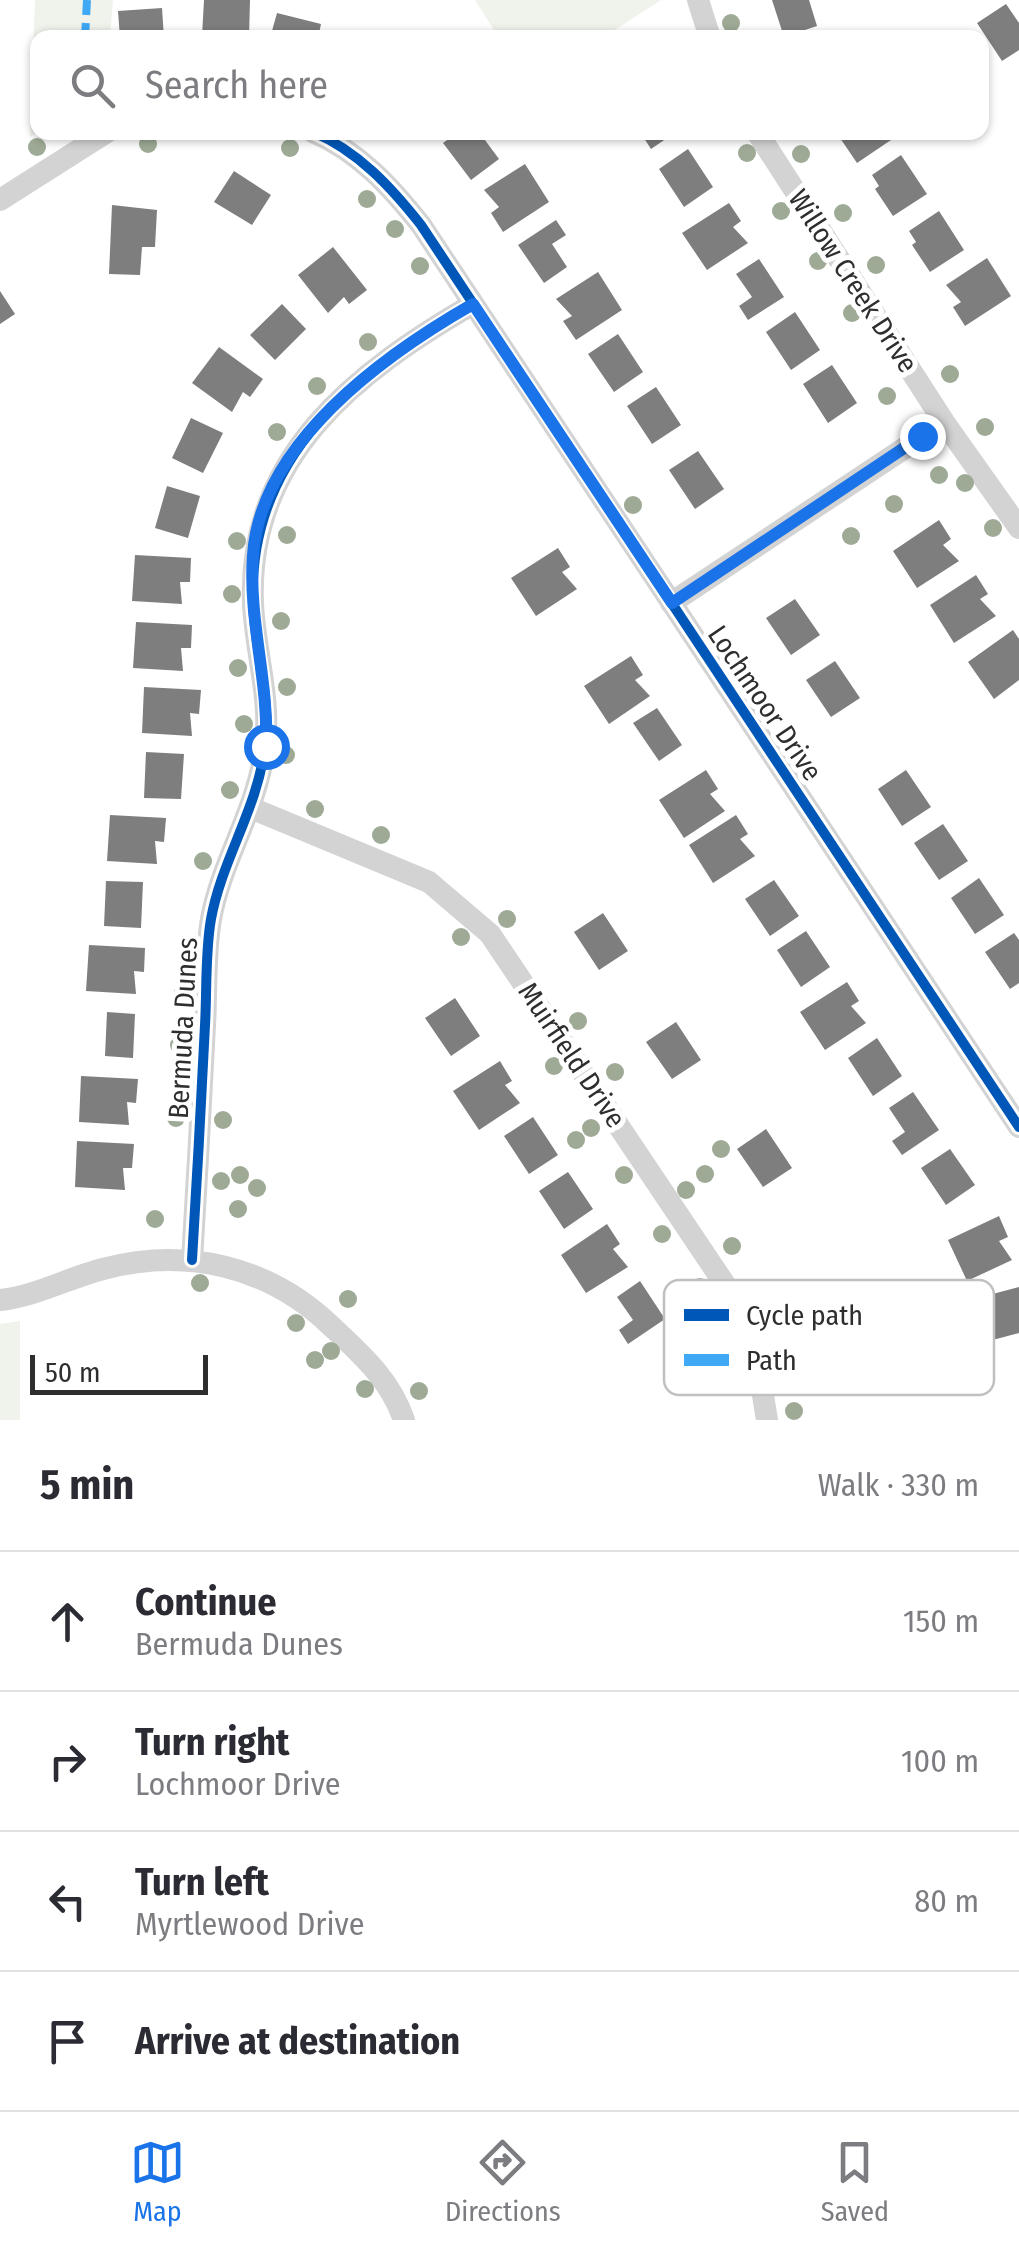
<!DOCTYPE html>
<meta charset="utf-8">
<style>
:root{--surface:#fff;--page:#f7f7f7;--text:#2b2b33;--muted:#7c7c81;--line:#e1e1e2;--accent:#1a73e8}
body{margin:0;font-family:"Fira Sans Condensed",sans-serif;background:var(--page);color:var(--text)}
.scale{position:absolute;left:30px;bottom:25px;width:178px;box-sizing:border-box;padding-left:10px;border:5px solid #2e2e2e;border-top:0;font-size:28px;line-height:35px;white-space:nowrap;color:#2e2e2e;-webkit-text-stroke:8px #fff;paint-order:stroke}
.stop{position:absolute;width:30px;height:30px;margin:-22px;border:8px solid #1a73e8;border-radius:50%;background:#fff}
.stop.end{background:#1a73e8;border-color:#fff;box-shadow:0 2px 10px #0008}
.list{margin:0;padding:0;list-style:none}
h2{display:flex;justify-content:space-between;align-items:center;height:130px;margin:0;padding:0 40px;font-size:42px}
h2 small{font-size:32px;font-weight:400;color:var(--muted)}
.list li{display:grid;grid-template-columns:65px 1fr auto;gap:30px;align-items:center;box-sizing:border-box;height:140px;padding:0 40px;border-top:2px solid var(--line)}
.list b{display:block;font-size:38px;white-space:nowrap}
.list p{margin:0;font-size:32px;white-space:nowrap;color:var(--muted)}
.list em{font-size:32px;font-style:normal;color:var(--muted)}
.icon{flex:none;width:55px;height:55px;fill:none;stroke:currentColor;stroke-width:2;stroke-linecap:round;stroke-linejoin:round}
.map{position:relative;flex:none;width:1019px;height:1420px;overflow:hidden}
.search{position:absolute;background:var(--surface);box-shadow:0 2px 8px #0004;left:30px;right:30px;top:30px;height:110px;display:flex;align-items:center;gap:25px;box-sizing:border-box;padding:0 35px;border-radius:20px;color:var(--muted);font-size:38px}
.sheet{height:690px;background:var(--surface)}
nav{display:flex;justify-content:space-around;align-items:center;box-sizing:border-box;height:140px;border-top:2px solid var(--line);background:var(--surface);font-size:28px;color:var(--muted)}
nav a{display:grid;justify-items:center;gap:5px}
nav .on{color:var(--accent)}
.map>svg:first-child{display:block}
.green{fill:#f0f3ec}
.building{fill:#7e7e7e}
.lines{fill:none;stroke-linecap:round;stroke-linejoin:round}
.minor{stroke:#d3d3d3;stroke-width:22}
.quiet{stroke:#3fa9f5;stroke-width:8;stroke-dasharray:15 8;stroke-linecap:butt}
.cycleway-casing{stroke:#fff;stroke-width:16}
.cycleway{stroke:#0057b8;stroke-width:10}
.tree{fill:#9eaa96}
.route{stroke:#1a73e8;stroke-width:12}
.labels{text-anchor:middle;dominant-baseline:central;stroke-width:10;stroke-linejoin:round;paint-order:stroke}
.street-label{font-size:28px;fill:#2e2e2e;stroke:#fff}
.key{fill:#fff;stroke:#c0c0c0;stroke-width:2.5}
.key-label{font-size:28px;fill:#2e2e2e}
</style>
<div class="map">
<svg width="1019" height="1420" viewBox="0 0 1019 1420">
<rect width="100%" height="100%" fill="#fff"/>
<path class="green" d="M35,0H113L110,37L38,38V132L30,137Z
M475,0H661L604,37L499,38Z
M20,1321V1420H0V1324Z"/>
<path class="building" d="M204,0H250L249,38L202,36Z
M772,0H809L817,26L784,37Z
M1006,4L1019,23V50L1002,61L977,23Z
M162,8L164,38H120L118,11Z
M277,13L321,24L318,38H270Z
M458,132H479L499,159L471,180L443,143Z
M640,132H676L651,149Z
M842,132H886L891,140L857,163L838,135Z
M688,149L713,187L684,207L659,169Z
M901,155L927,194L893,216L875,189L879,186L872,175Z
M525,164L549,202L503,232L491,213L499,207L484,190Z
M234,171L271,195L252,225L214,202Z
M729,203L741,221L733,227L748,243L707,270L682,233Z
M112,205L157,210L155,247H142L140,275L109,274Z
M939,211L964,250L930,272L912,245L916,242L909,231Z
M556,220L566,235L552,244L567,267L544,283L518,245Z
M333,247L367,290L349,304L344,297L328,313L298,275Z
M987,258L1011,296L965,326L953,307L961,302L946,285Z
M759,259L784,297L748,320L739,306L752,297L736,274Z
M598,272L622,310L576,340L563,321L572,316L556,299Z
M0,291L15,314L0,324Z
M282,304L306,329L275,360L250,335Z
M795,312L820,350L791,370L766,332Z
M618,334L643,372L614,392L588,354Z
M219,347L263,379L250,397L243,392L232,412L192,383Z
M832,365L857,403L828,423L803,384Z
M656,387L681,425L652,444L627,406Z
M191,418L223,433L203,473L172,458Z
M698,451L724,489L695,509L669,470Z
M167,486L200,496L188,538L155,528Z
M939,520L951,539L943,545L959,561L917,588L893,551Z
M558,548L570,567L562,572L577,589L536,616L511,578Z
M135,555L191,558L190,582H180L182,604L132,601Z
M976,575L988,594L980,599L996,616L954,643L930,605Z
M795,599L820,635L791,655L766,618Z
M136,622L192,625L191,648H181L183,671L133,668Z
M1013,630L1019,639V680L994,699L968,662Z
M631,656L643,675L635,680L650,696L609,724L584,686Z
M835,661L860,698L831,717L806,680Z
M144,687L201,690L199,714L190,713L192,736L142,733Z
M657,708L682,745L659,761L633,723Z
M146,752L184,754L181,799L144,798Z
M706,770L718,789L710,794L725,811L684,838L659,800Z
M906,770L931,807L902,826L878,789Z
M110,815L166,818L164,842L155,841L157,864L107,861Z
M736,815L748,834L740,839L755,856L713,883L689,845Z
M943,824L968,861L939,880L914,843Z
M979,878L1004,915L975,934L951,898Z
M774,880L799,916L770,936L745,899Z
M106,881L143,882L141,928L104,926Z
M603,913L628,951L599,970L574,932Z
M806,931L830,967L801,987L777,950Z
M1014,933L1019,940V983L1010,989L985,952Z
M89,945L145,948L144,972L134,971L136,994L86,991Z
M847,982L859,1001L851,1006L866,1023L825,1050L800,1012Z
M455,998L480,1036L451,1056L425,1018Z
M107,1012L135,1014L133,1058L105,1056Z
M676,1022L701,1060L672,1079L646,1042Z
M877,1038L902,1076L873,1096L848,1058Z
M500,1061L512,1081L505,1085L520,1103L479,1130L453,1091Z
M81,1076L138,1079L136,1103L127,1102L129,1125L79,1122Z
M913,1092L939,1130L902,1155L892,1141L905,1132L889,1108Z
M533,1117L558,1155L529,1174L504,1136Z
M766,1129L792,1168L763,1187L737,1149Z
M77,1141L134,1144L132,1168H123L125,1190L75,1187Z
M950,1149L975,1185L946,1205L921,1168Z
M568,1172L593,1209L564,1229L539,1191Z
M999,1216L1008,1237L999,1241L1012,1260L967,1281L948,1240Z
M607,1224L620,1244L613,1249L628,1267L586,1293L561,1255Z
M640,1281L665,1319L628,1344L619,1330L633,1320L617,1297Z
M1019,1287V1333L985,1342L974,1299Z"/>
<g class="lines">
<path class="minor" d="M698,0L710,38
M313,132C358,151 391,187 421,225L1019,1127
M757,132L944,422L1019,528
M0,200L107,132
M671,603L944,422
M251,808L429,882L490,934L726,1286L755,1346L767,1420
M192,1260C197,1182 201,1103 205,1025C207,991 205,953 211,919C222,859 258,808 265,746C271,698 255,651 253,603C247,456 356,372 473,304
M0,1300C36,1296 68,1278 103,1269C186,1247 268,1266 330,1325C361,1354 390,1379 404,1420"/>
<path class="quiet" d="M85,38L87,0"/>
<g class="cycleway-casing">
<path id="cycleway" d="M313,132C358,151 391,187 421,225L1019,1127
M192,1260C197,1182 201,1103 205,1025C207,991 205,953 211,919C222,859 258,808 265,746C271,698 255,651 253,603C247,456 356,372 473,304"/>
</g>
<use href="#cycleway" class="cycleway"/>
</g>
<g class="tree">
<circle cx="731" cy="23" r="9"/>
<circle cx="148" cy="144" r="9"/>
<circle cx="37" cy="147" r="9"/>
<circle cx="290" cy="148" r="9"/>
<circle cx="747" cy="153" r="9"/>
<circle cx="801" cy="154" r="9"/>
<circle cx="367" cy="199" r="9"/>
<circle cx="781" cy="211" r="9"/>
<circle cx="843" cy="213" r="9"/>
<circle cx="395" cy="229" r="9"/>
<circle cx="818" cy="261" r="9"/>
<circle cx="876" cy="265" r="9"/>
<circle cx="420" cy="266" r="9"/>
<circle cx="852" cy="313" r="9"/>
<circle cx="368" cy="342" r="9"/>
<circle cx="950" cy="374" r="9"/>
<circle cx="317" cy="386" r="9"/>
<circle cx="887" cy="396" r="9"/>
<circle cx="985" cy="427" r="9"/>
<circle cx="277" cy="432" r="9"/>
<circle cx="939" cy="475" r="9"/>
<circle cx="965" cy="483" r="9"/>
<circle cx="894" cy="504" r="9"/>
<circle cx="633" cy="505" r="9"/>
<circle cx="993" cy="528" r="9"/>
<circle cx="287" cy="535" r="9"/>
<circle cx="851" cy="536" r="9"/>
<circle cx="237" cy="541" r="9"/>
<circle cx="232" cy="594" r="9"/>
<circle cx="281" cy="621" r="9"/>
<circle cx="238" cy="668" r="9"/>
<circle cx="287" cy="687" r="9"/>
<circle cx="244" cy="724" r="9"/>
<circle cx="286" cy="755" r="9"/>
<circle cx="230" cy="790" r="9"/>
<circle cx="315" cy="809" r="9"/>
<circle cx="381" cy="835" r="9"/>
<circle cx="203" cy="861" r="9"/>
<circle cx="507" cy="919" r="9"/>
<circle cx="461" cy="937" r="9"/>
<circle cx="183" cy="993" r="9"/>
<circle cx="578" cy="1021" r="9"/>
<circle cx="179" cy="1045" r="9"/>
<circle cx="554" cy="1066" r="9"/>
<circle cx="615" cy="1072" r="9"/>
<circle cx="176" cy="1118" r="9"/>
<circle cx="223" cy="1120" r="9"/>
<circle cx="591" cy="1128" r="9"/>
<circle cx="576" cy="1140" r="9"/>
<circle cx="721" cy="1149" r="9"/>
<circle cx="705" cy="1174" r="9"/>
<circle cx="240" cy="1175" r="9"/>
<circle cx="624" cy="1175" r="9"/>
<circle cx="221" cy="1181" r="9"/>
<circle cx="257" cy="1188" r="9"/>
<circle cx="686" cy="1190" r="9"/>
<circle cx="238" cy="1209" r="9"/>
<circle cx="155" cy="1219" r="9"/>
<circle cx="662" cy="1234" r="9"/>
<circle cx="732" cy="1246" r="9"/>
<circle cx="200" cy="1283" r="9"/>
<circle cx="700" cy="1287" r="9"/>
<circle cx="348" cy="1299" r="9"/>
<circle cx="296" cy="1323" r="9"/>
<circle cx="331" cy="1351" r="9"/>
<circle cx="315" cy="1360" r="9"/>
<circle cx="365" cy="1389" r="9"/>
<circle cx="419" cy="1391" r="9"/>
<circle cx="794" cy="1411" r="9"/>
</g>
<g class="lines">
<path class="route" d="M266,746C269,682 248,619 253,555C261,443 384,355 473,304L672,603L922,436"/>
</g>
<g class="labels">
<g class="street-label">
<text transform="translate(853 281) rotate(57)">Willow Creek Drive</text>
<text transform="translate(765 703) rotate(56)">Lochmoor Drive</text>
<text transform="translate(183 1028) rotate(-87)">Bermuda Dunes</text>
<text transform="translate(572 1055) rotate(56)">Muirfield Drive</text>
</g>
</g>
<rect x="664" y="1280" width="330" height="115" rx="15" class="key"/>
<rect x="684" y="1309" width="45" height="12" fill="#0057b8"/>
<rect x="684" y="1354" width="45" height="12" fill="#3fa9f5"/>
<g class="key-label">
<text x="746" y="1325">Cycle path</text>
<text x="746" y="1370">Path</text>
</g>
</svg>
<div class="scale">50 m</div>
<div class="stop" style="left:266px;top:746px"></div>
<div class="stop end" style="left:922px;top:436px"></div>
<div class="search"><svg class="icon" aria-label="search" viewBox="0 0 24 24"><circle cx="10" cy="10" r="6"/><path d="M15 15l6 6"/></svg>Search here</div>
</div>
<section class="sheet">
<h2>5 min<small>Walk · 330 m</small></h2>
<ul class="list">
<li><svg class="icon" aria-label="ahead" viewBox="0 0 24 24"><path d="M12 20V5M6 11l6-6 6 6"/></svg><div><b>Continue</b><p>Bermuda Dunes</p></div><em>150 m</em></li>
<li><svg class="icon" aria-label="right" viewBox="0 0 24 24"><path d="M7 20v-9h11M14 6l5 5-5 5"/></svg><div><b>Turn right</b><p>Lochmoor Drive</p></div><em>100 m</em></li>
<li><svg class="icon" aria-label="left" viewBox="0 0 24 24"><path d="M17 20v-9H6M10 6l-5 5 5 5"/></svg><div><b>Turn left</b><p>Myrtlewood Drive</p></div><em>80 m</em></li>
<li><svg class="icon" aria-label="arrive" viewBox="0 0 24 24"><path d="M6 21V4h12l-3 4 3 4H6"/></svg><div><b>Arrive at destination</b></div></li>
</ul>
</section>
<nav>
<a class="on"><svg class="icon" aria-label="map" viewBox="0 0 24 24"><path d="M3 6l6-2 6 2 6-2v14l-6 2-6-2-6 2zM9 4v14M15 6v14"/></svg>Map</a>
<a><svg class="icon" aria-label="directions" viewBox="0 0 24 24"><path d="M12 3l9 9-9 9-9-9zM9 14v-3h6M13 9l2 2-2 2"/></svg>Directions</a>
<a><svg class="icon" aria-label="saved" viewBox="0 0 24 24"><path d="M7 4h10v16l-5-4-5 4z"/></svg>Saved</a>
</nav>
